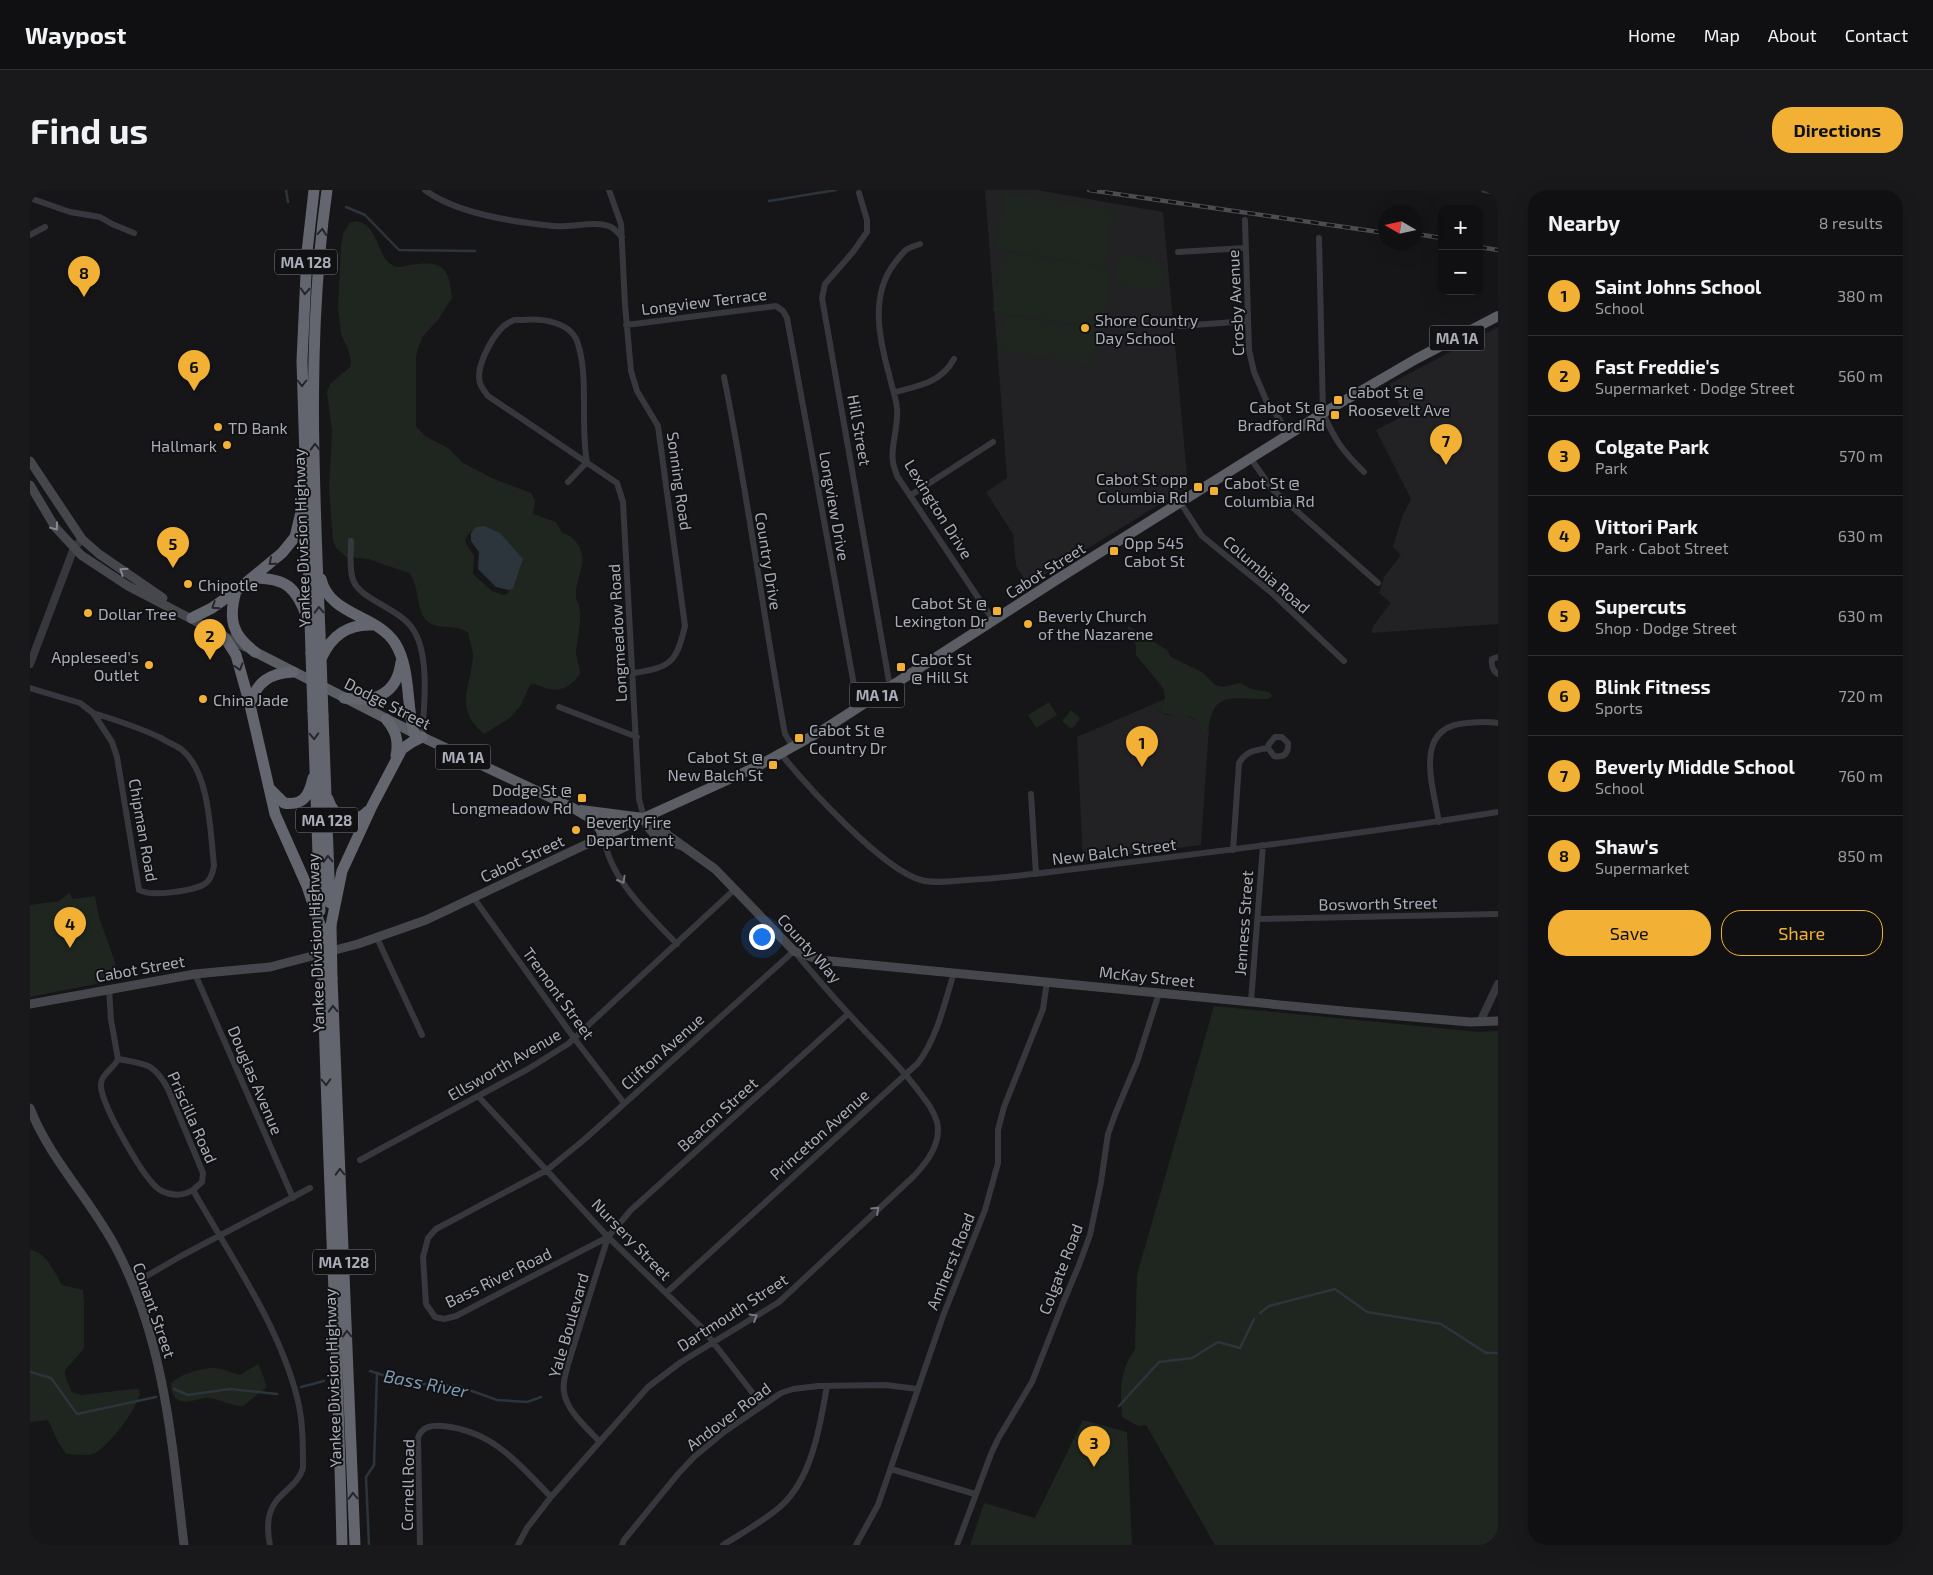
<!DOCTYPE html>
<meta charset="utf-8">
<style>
:root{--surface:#101012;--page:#19191b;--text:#f1f3f6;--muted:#9c9d9f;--line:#303032;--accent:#f2b134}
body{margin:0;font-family:"Exo 2",sans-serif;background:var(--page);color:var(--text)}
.controls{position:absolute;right:15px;top:15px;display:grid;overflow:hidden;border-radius:10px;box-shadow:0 5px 20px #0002}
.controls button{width:45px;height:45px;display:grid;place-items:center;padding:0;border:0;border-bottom:1px solid var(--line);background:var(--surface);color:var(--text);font:25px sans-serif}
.compass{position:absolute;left:1348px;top:15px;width:45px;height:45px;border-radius:50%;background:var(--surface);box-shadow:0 5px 20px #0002;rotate:279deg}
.you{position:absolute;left:731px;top:746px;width:18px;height:18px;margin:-12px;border:4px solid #fff;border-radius:50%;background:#1a73e8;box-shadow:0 0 0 8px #1a73e833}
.badge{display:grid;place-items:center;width:32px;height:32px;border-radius:50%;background:var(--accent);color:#111;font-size:16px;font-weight:700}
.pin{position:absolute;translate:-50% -41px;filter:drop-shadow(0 1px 2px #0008)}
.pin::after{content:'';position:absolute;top:26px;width:18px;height:15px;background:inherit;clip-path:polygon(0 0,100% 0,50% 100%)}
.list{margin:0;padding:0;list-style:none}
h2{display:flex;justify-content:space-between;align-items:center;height:65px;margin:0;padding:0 20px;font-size:21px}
h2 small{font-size:16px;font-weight:400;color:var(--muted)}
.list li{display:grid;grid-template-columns:32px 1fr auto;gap:15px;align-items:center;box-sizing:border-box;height:80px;padding:0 20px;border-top:1px solid var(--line)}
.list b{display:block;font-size:19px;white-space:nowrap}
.list p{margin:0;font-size:16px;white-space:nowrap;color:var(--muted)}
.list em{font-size:16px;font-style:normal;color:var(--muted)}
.actions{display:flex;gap:10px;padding:15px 20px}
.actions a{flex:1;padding:11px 0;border:1px solid var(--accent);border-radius:20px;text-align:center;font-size:18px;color:var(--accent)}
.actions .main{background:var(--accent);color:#111}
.map{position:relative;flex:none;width:1468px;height:1355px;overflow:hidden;border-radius:20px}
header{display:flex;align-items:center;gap:30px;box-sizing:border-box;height:70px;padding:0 25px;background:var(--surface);border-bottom:1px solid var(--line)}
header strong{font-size:24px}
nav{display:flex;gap:28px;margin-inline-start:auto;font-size:18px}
.intro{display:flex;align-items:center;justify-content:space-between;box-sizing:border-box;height:120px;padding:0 30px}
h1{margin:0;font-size:35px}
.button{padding:12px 22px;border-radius:20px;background:var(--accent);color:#111;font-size:18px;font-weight:700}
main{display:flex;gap:30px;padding:0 30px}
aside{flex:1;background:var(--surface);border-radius:20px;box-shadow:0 5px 20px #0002}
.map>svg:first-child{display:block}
.built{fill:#222225}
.green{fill:#1e261f;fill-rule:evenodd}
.water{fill:#2c353c}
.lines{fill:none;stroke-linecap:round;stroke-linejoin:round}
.stream{stroke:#2c353c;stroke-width:2.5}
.minor{stroke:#37383d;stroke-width:6}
.tertiary{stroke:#37383d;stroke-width:8}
.secondary{stroke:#45474d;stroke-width:9}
.trunk{stroke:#5b5e65;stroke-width:10}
.motorway{stroke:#63666e;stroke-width:11}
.rail-casing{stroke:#4a4c52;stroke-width:4.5}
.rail{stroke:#111113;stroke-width:2.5;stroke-dasharray:8;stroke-linecap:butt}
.motorway-bridge{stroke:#63666e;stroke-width:11}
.oneway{stroke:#26262a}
.oneway2{stroke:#858993}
.oneway3{stroke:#757881}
.poi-dot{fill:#f2b134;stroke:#111113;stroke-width:2}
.labels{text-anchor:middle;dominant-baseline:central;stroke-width:4;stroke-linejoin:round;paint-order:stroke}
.shield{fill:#111113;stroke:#7b7e86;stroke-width:1}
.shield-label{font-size:15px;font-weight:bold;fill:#a8adb8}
.street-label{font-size:16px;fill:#a8adb8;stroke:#111113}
.poi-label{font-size:16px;fill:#a8adb8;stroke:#111113;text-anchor:start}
.water-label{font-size:18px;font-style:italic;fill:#7f9bb3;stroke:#111113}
</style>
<header>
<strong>Waypost</strong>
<nav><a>Home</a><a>Map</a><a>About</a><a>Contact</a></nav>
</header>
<div class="intro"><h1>Find us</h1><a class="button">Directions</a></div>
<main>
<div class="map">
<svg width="1468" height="1355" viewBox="0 0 1468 1355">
<rect width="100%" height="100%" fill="#161618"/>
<path class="built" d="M955,0H1007L1133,22L1158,297L998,395L986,376L983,344L956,302L977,288Z
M1468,137V434L1341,443L1343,436L1361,413L1349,403L1354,387L1371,365L1363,357L1372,327L1381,309L1346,240L1375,225L1359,194Z
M1135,509L1129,521L1137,525L1153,523L1167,531L1177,541L1179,537L1171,655L1053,670L1047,547Z"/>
<path class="green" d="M975,3L1084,20L1075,77L966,58Z
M327,31C349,36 347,67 362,75C368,79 374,76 380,75C413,70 419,77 422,108L408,130L393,146L388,158L386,167V236L395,246L418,258L433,273L464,289L501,303L505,311L503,324L526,332L532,343C538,344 542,347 545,351C562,369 544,389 546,407C546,410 548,412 549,415C552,429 548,447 546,461C546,468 550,476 550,484C542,496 530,503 515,498C510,496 506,493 500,495L491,515L480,528L454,544C423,518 441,498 443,466C443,459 439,450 438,443C427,433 408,441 397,431C386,421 390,397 379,383L338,369L316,367L306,358L303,350L299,298L302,241L297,202L300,194L320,177L321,172L318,159L311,144L308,118L311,57L313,44L319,33ZM441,341H450L488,379L478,403L474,405L462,401L443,384L444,366L435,352L436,347Z
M972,62L1082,79L1072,138L963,121Z
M1093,62L1109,68L1125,67L1135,85L1132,95L1119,101L1104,96L1101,99L1086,89L1087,76Z
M973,125L1068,140L1064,176L968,160Z
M1097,435L1137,460L1141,467L1172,482L1185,495L1193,497L1210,493L1222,499L1239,502L1242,506L1239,509H1234C1219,510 1192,503 1184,519C1180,526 1180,534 1177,541L1173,542C1162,515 1148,531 1129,521L1135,509L1134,500L1129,493L1106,465V456Z
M1019,512L1027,525L1006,538L998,525Z
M1041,520L1050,528L1044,537L1040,538L1032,531Z
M39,703L43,709L65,706L69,727L91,789L0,807V715L29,711Z
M1184,816L1449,842L1468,841V1355H1185L1116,1235L1108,1236L1092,1227C1090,1201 1089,1182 1105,1159L1107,1085Z
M0,1060C15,1060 25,1083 32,1095L53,1100L54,1113V1157L52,1161L35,1180V1186L42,1202L51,1205L103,1199H108L110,1203C108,1218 77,1259 63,1264C55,1266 44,1264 36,1264L29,1254L18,1230L0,1232Z
M228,1174C229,1175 237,1195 237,1197L213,1216C201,1216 191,1209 179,1208C169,1207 158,1215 148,1210C142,1207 141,1198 141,1193C150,1184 174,1177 186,1178C194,1179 202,1183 210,1185Z
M1053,1230L1097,1242L1102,1355H940L954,1313L1005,1328Z"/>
<path class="water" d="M454,336L470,343L493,369L483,398L479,400L466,397L448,379L449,362L441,351V343L446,337Z"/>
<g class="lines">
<path class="stream" d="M256,0L258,12
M739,11L806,0
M316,17L335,25L369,60L445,61
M1230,1123L1239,1116L1305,1099L1337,1122L1411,1134L1456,1163H1468
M340,1181L378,1193L428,1196L467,1210L497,1212L511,1207
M0,1182L21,1188L47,1224L126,1207
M271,1197L294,1191
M144,1199L158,1205L200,1199L247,1204
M1089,1216L1129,1172L1162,1168L1188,1152L1210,1158L1224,1129
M339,1355L336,1287L344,1275L347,1183"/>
<path class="minor" d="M395,0C427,24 484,32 524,36C541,38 564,30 581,37C585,39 589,44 592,47
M579,0L591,34L595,115L601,181L607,201L628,236L655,436C646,473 641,477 604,483
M1454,0L1468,2
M829,3L837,30V42L823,62L795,94L792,108L860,497
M0,8L40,22L70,27L82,34L104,43
M1215,30L1219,160L1224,182L1236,210L1260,245
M0,45L15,37
M1289,48L1293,223C1306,252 1312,260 1334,282
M890,54C874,59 874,61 864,74C839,107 850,152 860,188C862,198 866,208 867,218C869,234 860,259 863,271C863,276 866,281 867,286L963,430
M1148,62L1215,58
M596,135L746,116L753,121L757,128L828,517
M1150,136L1218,131
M694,187C718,305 733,425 755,544L763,557
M865,202C888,196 911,193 924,169
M1221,269L1243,300L1348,393
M557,272C550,235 559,188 548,154C542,132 512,128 493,130C490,130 484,129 482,131C465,138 445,176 450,193C451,197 455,202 458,206L587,293L593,312L609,609L614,628
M538,292L557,272
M881,305L963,252
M1150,312L1172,346L1243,404L1314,471
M321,351C321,364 319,378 323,390C330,410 371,418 384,441C400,467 394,518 392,547
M1468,467L1462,469C1461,475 1463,481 1468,484
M0,498L50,513L63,523
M529,517L607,547
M63,523C86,530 108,537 131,548C137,552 145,555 151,559C180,582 180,641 184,675C183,683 181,691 173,695C161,701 121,707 109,700L87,567L82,552Z
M751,564C777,596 853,680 891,690C905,694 922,691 937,690C976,688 1014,683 1053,678C1192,661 1330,644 1468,622
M1001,604L1006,684
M1409,632C1403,596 1382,536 1437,533C1447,532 1457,531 1468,533
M574,646C578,687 619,725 647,754
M1203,660L1209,573C1216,561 1225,560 1238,558L1244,566C1254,568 1259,563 1258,553L1252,547H1245L1239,554L1238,558
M443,707L544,848L594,913
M1228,729L1468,724
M347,748L392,845
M165,784L263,1008
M79,798L81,830L88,869C84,879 69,885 71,897C73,917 114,990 130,1000C141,1006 153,1006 163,1000
M1221,812L1233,655
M88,869C116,874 124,873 138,899L173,983L172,992L163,1000C200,1066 248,1133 267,1207C273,1229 273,1255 273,1278C268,1297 245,1304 240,1323C237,1333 238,1345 240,1355
M448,906L578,1047L672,1138L732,1215
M330,970L498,879L538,854L705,699
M103,1094L151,1066L280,998
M636,1103L888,873C907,848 915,812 924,782
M569,1251C557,1238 536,1220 534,1202C532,1193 536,1183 538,1174L578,1047
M861,1279L945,1304
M390,1355L388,1248C392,1236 402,1235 413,1236C463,1241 488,1273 521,1307
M488,1355L497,1338L521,1307L618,1197L651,1172L749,1112L884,986C897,972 912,953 907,932C904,921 897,912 890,903C869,874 843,851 819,824C800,804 782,782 764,761L555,949L517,980L406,1039L398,1048L393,1067L396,1114L405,1127L414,1129L426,1126L578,1047L601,1020L818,824
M592,1355L594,1350L648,1284L664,1267L694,1242L751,1203L763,1199L788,1196L855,1195L888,1199
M693,1355C712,1343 734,1331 751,1316C782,1288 790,1236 797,1196
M826,1355L848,1315L913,1126L955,1020L968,973V940L974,917L1013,819L1017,791
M927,1355L961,1264L968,1249L1002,1192L1033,1113L1049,1075L1060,1045L1071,992L1078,944L1086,922L1107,872L1129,803"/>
<path class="tertiary" d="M0,474L44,358L52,349
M1450,832L1468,794"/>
<path class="secondary" d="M0,271L52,349L69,364L133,408
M0,295L25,337L51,365L98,396L215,457
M655,657C636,650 621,649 614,628L624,630L639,646L685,679L764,761L790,770L1323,822L1440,832L1468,831
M0,814L165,784L240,777L328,754L396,730L574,646
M0,918C20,970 62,1011 87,1060C135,1153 142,1253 154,1355"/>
<path class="trunk" d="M225,462L392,547L543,618L565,631L574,646L728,576L793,540L1026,390L1293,223L1386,169L1468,126
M551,620L613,628"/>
<path class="motorway" d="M223,388C256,388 266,397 277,427
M291,389C300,426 346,424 365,453C381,479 376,514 384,543
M206,401C198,429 202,445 225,462
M162,428L182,418L206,401L252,363L265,347L271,322
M190,443L197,451L206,465L220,515L245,624L277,696L291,738
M281,463L272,171L277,62L284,0
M292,467C302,445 318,434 342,435
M291,468C285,313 275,155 297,0
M314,508C344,513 367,505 371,472
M220,515C226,492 240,483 263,482
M283,521L290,721
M293,526L300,713
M356,529C366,541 369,550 366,566
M240,599L254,613C273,616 279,606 283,588
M298,609C304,628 323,637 338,621
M301,735L312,681L342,616L372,559L382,552L392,547
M302,788L325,1355
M293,791C298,979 308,1167 312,1355"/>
<g class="rail-casing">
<path id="rail" d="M1059,0L1356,43
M1386,44L1412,48
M1449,57L1468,60"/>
</g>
<use href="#rail" class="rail"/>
<path class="motorway-bridge" d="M281,463L283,521
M291,468L293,526
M301,735L302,788
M291,738L293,791"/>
</g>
<defs><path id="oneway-chevron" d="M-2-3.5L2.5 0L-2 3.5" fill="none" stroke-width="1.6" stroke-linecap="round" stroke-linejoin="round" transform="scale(1.25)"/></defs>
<g class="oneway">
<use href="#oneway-chevron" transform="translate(292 42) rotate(-85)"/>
<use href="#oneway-chevron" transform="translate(275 101) rotate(93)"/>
<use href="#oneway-chevron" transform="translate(272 193) rotate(90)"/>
<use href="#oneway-chevron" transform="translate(285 257) rotate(-91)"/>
<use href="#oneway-chevron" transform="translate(242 372) rotate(139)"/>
<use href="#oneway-chevron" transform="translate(185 416) rotate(147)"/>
<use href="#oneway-chevron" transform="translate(289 420) rotate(-92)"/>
<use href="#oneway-chevron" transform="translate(209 477) rotate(73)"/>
<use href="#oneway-chevron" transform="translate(284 546) rotate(88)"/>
<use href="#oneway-chevron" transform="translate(298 669) rotate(-92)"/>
<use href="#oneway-chevron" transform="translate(303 819) rotate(-92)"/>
<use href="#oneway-chevron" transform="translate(296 892) rotate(88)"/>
<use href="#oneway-chevron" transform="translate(310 982) rotate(-92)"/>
<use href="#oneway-chevron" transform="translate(317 1144) rotate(-92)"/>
<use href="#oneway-chevron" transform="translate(323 1306) rotate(-92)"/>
</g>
<g class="oneway2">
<use href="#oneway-chevron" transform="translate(25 337) rotate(53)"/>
<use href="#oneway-chevron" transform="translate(93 381) rotate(-146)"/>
</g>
<g class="oneway3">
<use href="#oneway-chevron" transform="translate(592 690) rotate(60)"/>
<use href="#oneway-chevron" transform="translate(846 1020) rotate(-43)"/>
<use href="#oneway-chevron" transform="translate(724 1127) rotate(-31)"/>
</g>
<g class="poi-dot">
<circle cx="1055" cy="138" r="5"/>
<rect x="1303" y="205" width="10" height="10" rx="2.5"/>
<rect x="1300" y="220" width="10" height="10" rx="2.5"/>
<circle cx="188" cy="237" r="5"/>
<circle cx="197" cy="255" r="5"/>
<rect x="1163" y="292" width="10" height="10" rx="2.5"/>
<rect x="1179" y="296" width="10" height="10" rx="2.5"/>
<rect x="1079" y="356" width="10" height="10" rx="2.5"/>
<circle cx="158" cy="394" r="5"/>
<rect x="962" y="416" width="10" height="10" rx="2.5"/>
<circle cx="58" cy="423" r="5"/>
<circle cx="998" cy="434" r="5"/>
<circle cx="119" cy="475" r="5"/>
<rect x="866" y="472" width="10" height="10" rx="2.5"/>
<circle cx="173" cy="509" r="5"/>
<rect x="764" y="543" width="10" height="10" rx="2.5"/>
<rect x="738" y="570" width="10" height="10" rx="2.5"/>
<rect x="547" y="603" width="10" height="10" rx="2.5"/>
<circle cx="546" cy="640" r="5"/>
</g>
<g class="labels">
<g class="shield">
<rect x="245" y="59.5" width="62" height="25" rx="4"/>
<rect x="1399.5" y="135.5" width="55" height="25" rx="4"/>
<rect x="819.5" y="492.5" width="55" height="25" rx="4"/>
<rect x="405.5" y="554.5" width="55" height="25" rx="4"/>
<rect x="266" y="617.5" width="62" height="25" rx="4"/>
<rect x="283" y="1059.5" width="62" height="25" rx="4"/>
</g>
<g class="shield-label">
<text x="276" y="72">MA 128</text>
<text x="1427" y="148">MA 1A</text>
<text x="847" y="505">MA 1A</text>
<text x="433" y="567">MA 1A</text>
<text x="297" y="630">MA 128</text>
<text x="314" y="1072">MA 128</text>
</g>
<g class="street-label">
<text transform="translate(674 111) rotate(-7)">Longview Terrace</text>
<text transform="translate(1205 113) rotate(-93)">Crosby Avenue</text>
<text transform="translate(830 240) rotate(80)">Hill Street</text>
<text transform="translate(650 291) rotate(82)">Sonning Road</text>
<text transform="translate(805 316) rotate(80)">Longview Drive</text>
<text transform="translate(909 319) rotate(58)">Lexington Drive</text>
<text transform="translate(271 348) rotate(-92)">Yankee Division Highway</text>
<text transform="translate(739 371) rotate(81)">Country Drive</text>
<text transform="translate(1015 380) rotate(-32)">Cabot Street</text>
<text transform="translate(1237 384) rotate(41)">Columbia Road</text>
<text transform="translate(587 443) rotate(-93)">Longmeadow Road</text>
<text transform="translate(358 513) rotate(27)">Dodge Street</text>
<text transform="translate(114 640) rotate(80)">Chipman Road</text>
<text transform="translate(1084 661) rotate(-7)">New Balch Street</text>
<text transform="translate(492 668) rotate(-25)">Cabot Street</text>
<text transform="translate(1348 713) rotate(-1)">Bosworth Street</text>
<text transform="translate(1213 733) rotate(-86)">Jenness Street</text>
<text transform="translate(285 753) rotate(-92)">Yankee Division Highway</text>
<text transform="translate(780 758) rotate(48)">County Way</text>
<text transform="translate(110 778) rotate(-10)">Cabot Street</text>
<text transform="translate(1117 786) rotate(6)">McKay Street</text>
<text transform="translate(529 803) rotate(54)">Tremont Street</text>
<text transform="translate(632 861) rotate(-42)">Clifton Avenue</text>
<text transform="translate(474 874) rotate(-30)">Ellsworth Avenue</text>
<text transform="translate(226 890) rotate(67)">Douglas Avenue</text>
<text transform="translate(687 924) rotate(-42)">Beacon Street</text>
<text transform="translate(163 927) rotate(66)">Priscilla Road</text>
<text transform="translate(789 944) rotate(-42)">Princeton Avenue</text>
<text transform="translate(602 1049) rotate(46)">Nursery Street</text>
<text transform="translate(920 1071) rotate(-68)">Amherst Road</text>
<text transform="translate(1030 1079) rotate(-69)">Colgate Road</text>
<text transform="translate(468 1087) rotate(-26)">Bass River Road</text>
<text transform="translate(125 1120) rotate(71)">Conant Street</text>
<text transform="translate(702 1122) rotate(-33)">Dartmouth Street</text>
<text transform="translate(538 1135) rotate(-74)">Yale Boulevard</text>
<text transform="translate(302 1188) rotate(-92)">Yankee Division Highway</text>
<text transform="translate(698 1226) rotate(-37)">Andover Road</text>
<text transform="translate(377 1295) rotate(-89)">Cornell Road</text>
</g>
<g class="poi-label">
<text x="1065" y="129">Shore Country<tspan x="1065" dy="18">Day School</tspan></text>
<text x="1318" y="201">Cabot St @<tspan x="1318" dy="18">Roosevelt Ave</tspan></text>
<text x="1295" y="216" text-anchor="end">Cabot St @<tspan x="1295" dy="18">Bradford Rd</tspan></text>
<text x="198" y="237">TD Bank</text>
<text x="187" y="255" text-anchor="end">Hallmark</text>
<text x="1158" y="288" text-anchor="end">Cabot St opp<tspan x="1158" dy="18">Columbia Rd</tspan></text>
<text x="1194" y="292">Cabot St @<tspan x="1194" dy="18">Columbia Rd</tspan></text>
<text x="1094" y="352">Opp 545<tspan x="1094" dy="18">Cabot St</tspan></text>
<text x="168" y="394">Chipotle</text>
<text x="957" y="412" text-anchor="end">Cabot St @<tspan x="957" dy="18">Lexington Dr</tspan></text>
<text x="68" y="423">Dollar Tree</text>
<text x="1008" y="425">Beverly Church<tspan x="1008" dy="18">of the Nazarene</tspan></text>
<text x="109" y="466" text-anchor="end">Appleseed's<tspan x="109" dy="18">Outlet</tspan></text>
<text x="881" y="468">Cabot St<tspan x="881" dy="18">@ Hill St</tspan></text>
<text x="183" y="509">China Jade</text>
<text x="779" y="539">Cabot St @<tspan x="779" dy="18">Country Dr</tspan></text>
<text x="733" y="566" text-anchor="end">Cabot St @<tspan x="733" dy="18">New Balch St</tspan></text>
<text x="542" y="599" text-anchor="end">Dodge St @<tspan x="542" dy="18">Longmeadow Rd</tspan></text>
<text x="556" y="631">Beverly Fire<tspan x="556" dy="18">Department</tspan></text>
</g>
<g class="water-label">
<text transform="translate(396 1193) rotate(11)">Bass River</text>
</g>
</g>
</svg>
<div class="controls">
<button>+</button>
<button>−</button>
</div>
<svg class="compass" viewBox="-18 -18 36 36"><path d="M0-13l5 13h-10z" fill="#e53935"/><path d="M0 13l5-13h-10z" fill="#9c9d9f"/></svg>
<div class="you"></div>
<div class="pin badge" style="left:1112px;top:577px">1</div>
<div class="pin badge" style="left:180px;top:470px">2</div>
<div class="pin badge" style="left:1064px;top:1277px">3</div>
<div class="pin badge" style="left:40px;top:758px">4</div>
<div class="pin badge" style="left:143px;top:378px">5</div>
<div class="pin badge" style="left:164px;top:201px">6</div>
<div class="pin badge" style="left:1416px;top:275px">7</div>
<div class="pin badge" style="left:54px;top:107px">8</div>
</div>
<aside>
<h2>Nearby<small>8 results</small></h2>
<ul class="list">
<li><span class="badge">1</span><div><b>Saint Johns School</b><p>School</p></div><em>380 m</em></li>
<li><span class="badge">2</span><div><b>Fast Freddie's</b><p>Supermarket · Dodge Street</p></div><em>560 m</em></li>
<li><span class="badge">3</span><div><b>Colgate Park</b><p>Park</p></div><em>570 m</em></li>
<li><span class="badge">4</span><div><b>Vittori Park</b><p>Park · Cabot Street</p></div><em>630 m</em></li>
<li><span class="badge">5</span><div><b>Supercuts</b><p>Shop · Dodge Street</p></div><em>630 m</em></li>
<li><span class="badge">6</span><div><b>Blink Fitness</b><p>Sports</p></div><em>720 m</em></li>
<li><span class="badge">7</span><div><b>Beverly Middle School</b><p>School</p></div><em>760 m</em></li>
<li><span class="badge">8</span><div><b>Shaw's</b><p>Supermarket</p></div><em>850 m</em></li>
</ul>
<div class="actions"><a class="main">Save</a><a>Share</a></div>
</aside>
</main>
